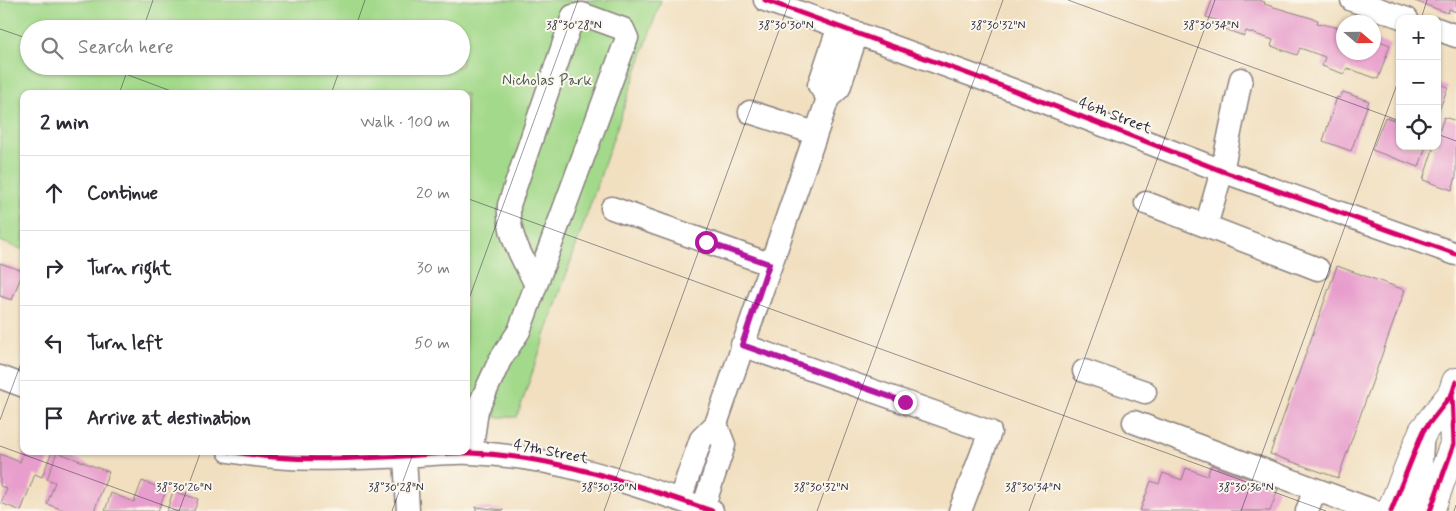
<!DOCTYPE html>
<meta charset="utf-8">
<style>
:root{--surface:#fff;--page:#f2f2f3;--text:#2b2b33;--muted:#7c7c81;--line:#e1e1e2}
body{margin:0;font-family:Mynerve,sans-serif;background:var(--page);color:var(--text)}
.controls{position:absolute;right:15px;top:15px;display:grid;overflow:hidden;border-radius:10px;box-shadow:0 1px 4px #0004}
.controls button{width:45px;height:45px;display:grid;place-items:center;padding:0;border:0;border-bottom:1px solid var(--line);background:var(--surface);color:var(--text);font:25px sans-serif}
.compass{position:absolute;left:1336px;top:15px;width:45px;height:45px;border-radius:50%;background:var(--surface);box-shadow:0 1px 4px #0004;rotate:110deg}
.stop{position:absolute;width:15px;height:15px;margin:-11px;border:4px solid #b5179e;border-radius:50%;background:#fff}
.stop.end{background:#b5179e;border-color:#fff;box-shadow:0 1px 5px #0008}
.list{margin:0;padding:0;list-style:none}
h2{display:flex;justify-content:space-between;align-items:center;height:65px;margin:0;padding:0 20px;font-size:21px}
h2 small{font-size:16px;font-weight:400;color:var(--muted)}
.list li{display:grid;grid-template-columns:32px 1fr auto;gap:15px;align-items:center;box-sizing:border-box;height:75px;padding:0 20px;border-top:1px solid var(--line)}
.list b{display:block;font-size:19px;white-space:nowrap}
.list em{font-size:16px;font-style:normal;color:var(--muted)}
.icon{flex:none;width:28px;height:28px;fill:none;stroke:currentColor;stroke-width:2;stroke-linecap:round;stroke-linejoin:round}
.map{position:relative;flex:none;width:1456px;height:511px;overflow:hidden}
.search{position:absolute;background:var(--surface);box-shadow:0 1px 4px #0004;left:20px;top:20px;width:450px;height:55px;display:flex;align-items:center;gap:12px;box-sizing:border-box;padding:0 18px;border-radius:28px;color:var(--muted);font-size:19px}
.panel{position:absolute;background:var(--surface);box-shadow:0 1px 4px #0004;left:20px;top:90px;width:450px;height:365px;border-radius:10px}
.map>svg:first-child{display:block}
.green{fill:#a3d98a;stroke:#627e62;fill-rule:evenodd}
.building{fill:#e89ecc}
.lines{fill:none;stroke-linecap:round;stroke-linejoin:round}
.minor-casing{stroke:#8a807d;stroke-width:25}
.major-casing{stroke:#8a807d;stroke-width:30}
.minor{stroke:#fff;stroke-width:22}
.major{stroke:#fff;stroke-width:28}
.cycleway-casing{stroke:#fbf7ec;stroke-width:8}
.cycleway{stroke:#d6006c;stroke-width:5}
.route{stroke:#b5179e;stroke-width:6}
.ticks{fill:none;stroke:#22223b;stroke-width:1;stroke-opacity:0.45}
.labels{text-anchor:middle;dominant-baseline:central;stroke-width:4;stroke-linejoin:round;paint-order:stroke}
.park-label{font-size:15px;fill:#495953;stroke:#fbf7ec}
.street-label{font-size:15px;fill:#22223b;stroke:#fbf7ec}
.ticks-label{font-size:12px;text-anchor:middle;fill:#22223b;stroke:#fbf7ec;stroke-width:4;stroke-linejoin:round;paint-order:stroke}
</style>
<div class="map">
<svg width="1456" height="511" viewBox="0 0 1456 511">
<rect width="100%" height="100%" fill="#fbf7ec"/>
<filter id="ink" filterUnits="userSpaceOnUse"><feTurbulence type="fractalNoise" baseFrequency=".02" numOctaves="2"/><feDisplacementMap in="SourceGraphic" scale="10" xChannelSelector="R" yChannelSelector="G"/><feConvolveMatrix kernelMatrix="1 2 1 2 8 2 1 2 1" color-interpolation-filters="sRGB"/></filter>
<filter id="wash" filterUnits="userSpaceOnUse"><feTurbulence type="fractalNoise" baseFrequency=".0096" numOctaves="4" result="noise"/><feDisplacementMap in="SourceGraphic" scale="20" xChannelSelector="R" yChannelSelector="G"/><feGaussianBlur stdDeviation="1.12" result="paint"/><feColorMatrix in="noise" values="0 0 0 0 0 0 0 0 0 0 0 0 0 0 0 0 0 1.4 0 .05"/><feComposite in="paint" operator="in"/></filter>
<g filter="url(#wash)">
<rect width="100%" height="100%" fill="#f1dfbf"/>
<path class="green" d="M0,0H661L517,417H466V94H24V250L0,241ZM29,29H461V66H29Z"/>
<g id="blocks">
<path class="building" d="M1212,0H1259L1265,2L1264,4L1318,20L1317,23L1344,29V52H1374V39L1390,45L1378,79L1347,68L1344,74L1322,66L1325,57L1300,48L1297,55L1271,46L1273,40L1246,31L1244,36L1216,26L1218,21L1206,17Z
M1412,0H1456V12L1449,9L1448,13Z
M1437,83L1448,87L1437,116Z
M1343,92L1369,101L1351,151L1323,141L1337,97L1340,98Z
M1385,117L1400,122V146H1426L1419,167L1372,150Z
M1444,117L1456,121V177L1452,190L1423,180L1434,146H1437V138Z
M0,263L23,271L12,300L0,296Z
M1337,266L1405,290L1338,478L1270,454Z
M24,451H52L42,477L35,474L21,511L1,503L7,489L0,486V454L20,462Z
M57,452L109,472L94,511H66L47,504L55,482L47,479Z
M1211,465L1278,489L1270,511H1140L1151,481L1159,484L1163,473L1182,480L1186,468L1207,476Z
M142,481L166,490L158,511H105L111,493L134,502Z
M173,491L198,499L194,511H167Z
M476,507L503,510V511H476Z"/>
</g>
</g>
<g filter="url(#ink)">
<use href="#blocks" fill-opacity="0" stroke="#8a807d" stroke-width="1"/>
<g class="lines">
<g class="minor-casing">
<path id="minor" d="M765,0L1010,89L1222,171L1456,254
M1352,0L1407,19
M1437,29L1456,36
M828,98L819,85L839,26
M750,112L815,133
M1146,203L1318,269
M612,208L769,264
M1206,226L1222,171L1241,79
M742,345L990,432L960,511
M1084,371L1145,392
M0,377L24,386
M1134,422L1374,511
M229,451C287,462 345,459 403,456C425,455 448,452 471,453C555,456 634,484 712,511
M471,453L477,410L500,360L519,331L627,38L623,29L582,14L573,16L509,205C507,236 522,256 535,283
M405,456L408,511
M680,499L701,439L716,424L824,110L828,98L839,88L857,33
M703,508L724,445L716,424
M1307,511L1315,489
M1411,511L1420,482L1422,444"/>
</g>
<g class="major-casing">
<path id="major" d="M1391,511L1423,431L1452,394L1456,382
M1430,511L1454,444L1452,394"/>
</g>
<use href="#minor" class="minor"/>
<use href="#major" class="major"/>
<g class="cycleway-casing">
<path id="cycleway" d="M765,0L1010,89L1222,171L1456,254
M229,451C287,462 345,459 403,456C425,455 448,452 471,453C555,456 634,484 712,511
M1391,511L1423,431L1452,394L1456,382
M1430,511L1454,444L1452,394"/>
</g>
<use href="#cycleway" class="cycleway"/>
</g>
</g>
<g class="lines" filter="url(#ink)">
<path class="route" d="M706,242L769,264L742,345L905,402"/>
</g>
<path class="ticks" d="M1068,0L1400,121M1421,19L1427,0M0,29L29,39M143,29L153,0M355,29L365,0M104,66L179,94M119,94L129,66M331,94L341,66M1437,134L1456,141M466,198L1326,511M466,307L578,0M0,420L24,355M0,446L179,511M179,511L201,451M392,511L414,451M604,511L790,0M817,511L1003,0M1029,511L1215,0M1241,511L1400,76M1454,511L1456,505"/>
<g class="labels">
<g class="park-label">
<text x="547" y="81">Nicholas Park</text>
</g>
<g class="street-label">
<text transform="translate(1115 116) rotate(21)">46th Street</text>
<text transform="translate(551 452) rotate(11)">47th Street</text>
</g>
</g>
<g class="ticks-label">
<text x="574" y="29">38°30'28"N</text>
<text x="786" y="29">38°30'30"N</text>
<text x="998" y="29">38°30'32"N</text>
<text x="1211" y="29">38°30'34"N</text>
<text x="184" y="491">38°30'26"N</text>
<text x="396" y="491">38°30'28"N</text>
<text x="609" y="491">38°30'30"N</text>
<text x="821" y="491">38°30'32"N</text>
<text x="1033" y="491">38°30'34"N</text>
<text x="1246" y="491">38°30'36"N</text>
</g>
</svg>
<div class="controls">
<button>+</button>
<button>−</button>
<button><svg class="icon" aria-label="locate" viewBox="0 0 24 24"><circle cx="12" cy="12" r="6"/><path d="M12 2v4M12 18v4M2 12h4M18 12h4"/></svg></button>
</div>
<svg class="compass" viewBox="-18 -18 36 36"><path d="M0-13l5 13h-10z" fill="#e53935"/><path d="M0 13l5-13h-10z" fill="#7c7c81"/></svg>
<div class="stop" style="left:706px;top:242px"></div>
<div class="stop end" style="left:905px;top:402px"></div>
<div class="search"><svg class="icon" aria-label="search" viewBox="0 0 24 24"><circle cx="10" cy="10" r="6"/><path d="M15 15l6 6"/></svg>Search here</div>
<section class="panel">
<h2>2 min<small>Walk · 100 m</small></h2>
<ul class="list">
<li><svg class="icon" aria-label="ahead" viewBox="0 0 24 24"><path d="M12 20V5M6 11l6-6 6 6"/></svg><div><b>Continue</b></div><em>20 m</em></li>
<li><svg class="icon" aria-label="right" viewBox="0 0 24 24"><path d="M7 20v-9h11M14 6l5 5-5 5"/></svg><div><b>Turn right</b></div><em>30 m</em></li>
<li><svg class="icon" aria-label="left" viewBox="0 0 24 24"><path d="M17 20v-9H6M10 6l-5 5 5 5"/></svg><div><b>Turn left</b></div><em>50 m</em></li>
<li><svg class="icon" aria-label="arrive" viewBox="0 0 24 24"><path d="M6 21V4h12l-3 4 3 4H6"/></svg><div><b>Arrive at destination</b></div></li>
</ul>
</section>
</div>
